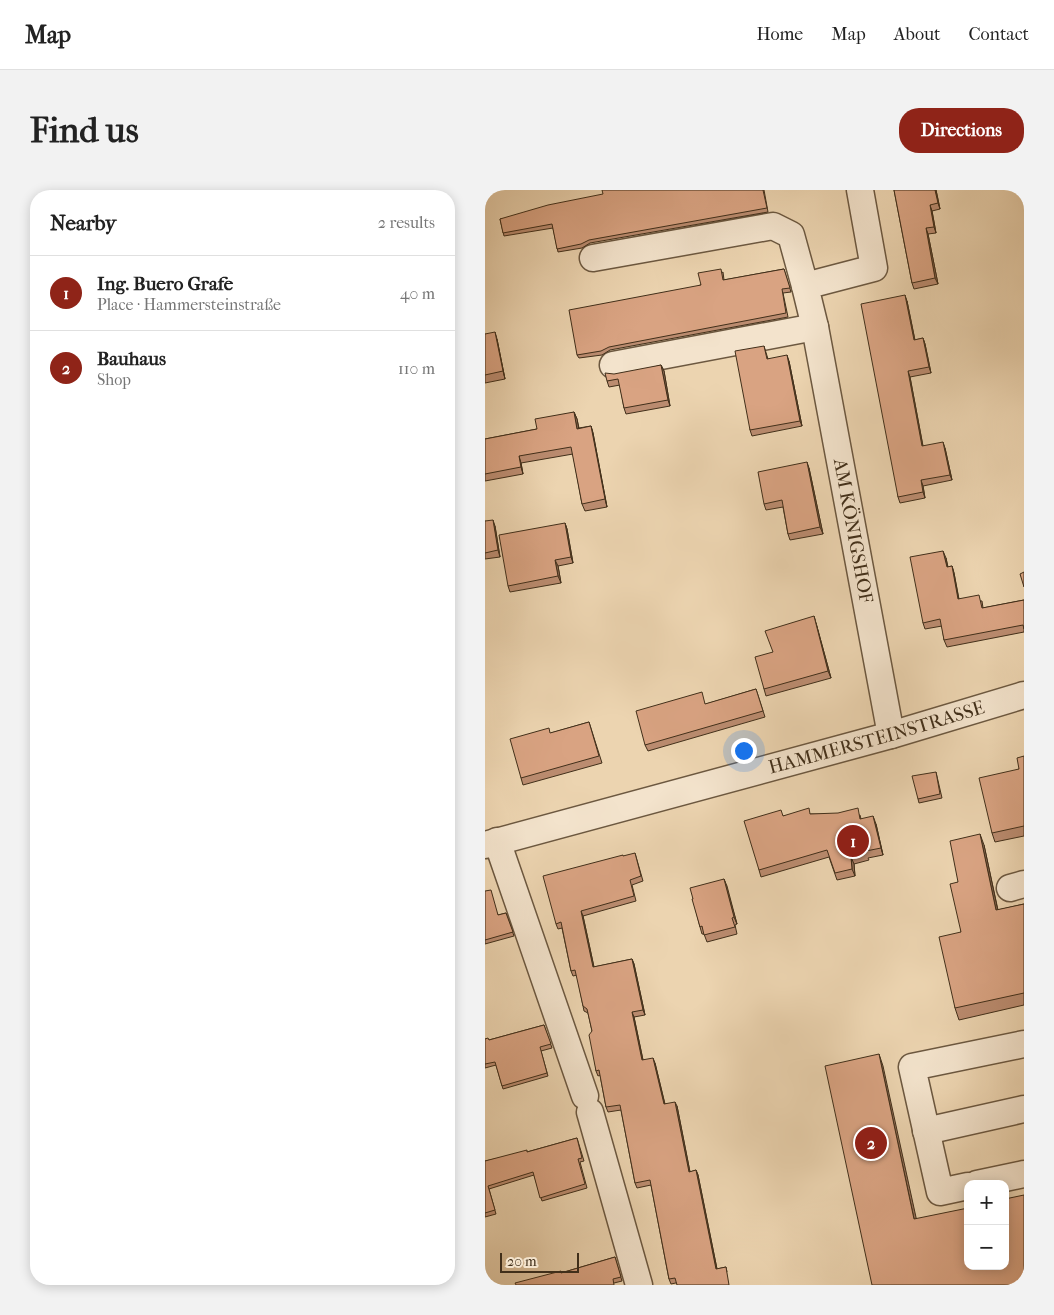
<!DOCTYPE html>
<meta charset="utf-8">
<style>
:root{--surface:#fff;--page:#f2f2f2;--text:#222;--muted:#767676;--line:#e0e0e0;--accent:#8f2418}
body{margin:0;font-family:"IM FELL French Canon",serif;background:var(--page);color:var(--text)}
.controls{position:absolute;right:15px;bottom:15px;display:grid;overflow:hidden;border-radius:10px;box-shadow:0 2px 12px #0003}
.controls button{width:45px;height:45px;display:grid;place-items:center;padding:0;border:0;border-bottom:1px solid var(--line);background:var(--surface);color:var(--text);font:25px sans-serif}
.scale{position:absolute;left:15px;bottom:12px;width:79px;box-sizing:border-box;padding-left:5px;border:2px solid #412f1a;border-top:0;font-size:14px;line-height:18px;white-space:nowrap;color:#412f1a;-webkit-text-stroke:4px #f3e3cc;paint-order:stroke}
.you{position:absolute;left:258px;top:560px;width:18px;height:18px;margin:-12px;border:4px solid #fff;border-radius:50%;background:#1a73e8;box-shadow:0 0 0 8px #1a73e833}
.badge{display:grid;place-items:center;width:32px;height:32px;border-radius:50%;background:var(--accent);color:#fff;font-size:16px;font-weight:700}
.pin{position:absolute;translate:-50% -50%;border:2px solid #fff;box-shadow:0 1px 5px #0006}
.list{margin:0;padding:0;list-style:none}
h2{display:flex;justify-content:space-between;align-items:center;height:65px;margin:0;padding:0 20px;font-size:21px}
h2 small{font-size:16px;font-weight:400;color:var(--muted)}
.list li{display:grid;grid-template-columns:32px 1fr auto;gap:15px;align-items:center;box-sizing:border-box;height:75px;padding:0 20px;border-top:1px solid var(--line)}
.list b{display:block;font-size:19px;white-space:nowrap}
.list p{margin:0;font-size:16px;white-space:nowrap;color:var(--muted)}
.list em{font-size:16px;font-style:normal;color:var(--muted)}
.map{position:relative;flex:none;width:539px;height:1095px;overflow:hidden;border-radius:20px}
header{display:flex;align-items:center;gap:30px;box-sizing:border-box;height:70px;padding:0 25px;background:var(--surface);border-bottom:1px solid var(--line)}
header strong{font-size:24px}
nav{display:flex;gap:28px;margin-inline-start:auto;font-size:18px}
.intro{display:flex;align-items:center;justify-content:space-between;box-sizing:border-box;height:120px;padding:0 30px}
h1{margin:0;font-size:35px}
.button{padding:12px 22px;border-radius:20px;background:var(--accent);color:#fff;font-size:18px;font-weight:700}
main{display:flex;gap:30px;padding:0 30px}
aside{flex:1;background:var(--surface);border-radius:20px;box-shadow:0 2px 12px #0003}
.map>svg:first-child{display:block}
.lines{fill:none;stroke-linecap:round;stroke-linejoin:round}
.minor-casing{stroke:#6c5840;stroke-width:29}
.minor{stroke:#f3e3cc;stroke-width:26}
.wall{fill:#bb8c70;stroke:#412f1a}
.shaded-wall{fill:#98725b;stroke:#412f1a}
.building{fill:#d9a382;stroke:#412f1a}
.labels{text-anchor:middle;dominant-baseline:central;stroke-width:4.5;stroke-linejoin:round;paint-order:stroke}
.street-label{font-size:19px;fill:#412f1a;stroke:#f3e3cc}
</style>
<header>
<strong>Map</strong>
<nav><a>Home</a><a>Map</a><a>About</a><a>Contact</a></nav>
</header>
<div class="intro"><h1>Find us</h1><a class="button">Directions</a></div>
<main>
<aside>
<h2>Nearby<small>2 results</small></h2>
<ul class="list">
<li><span class="badge">1</span><div><b>Ing. Buero Grafe</b><p>Place · Hammersteinstraße</p></div><em>40 m</em></li>
<li><span class="badge">2</span><div><b>Bauhaus</b><p>Shop</p></div><em>110 m</em></li>
</ul>
</aside>
<div class="map">
<svg width="539" height="1095" viewBox="0 0 539 1095">
<rect width="100%" height="100%" fill="#ecd4b0"/>
<filter id="stains"><feTurbulence type="fractalNoise" baseFrequency=".004" numOctaves="4"/><feColorMatrix values="0 0 0 0 .2 0 0 0 0 .09 0 0 0 0 .02 0 0 0 .5 -.17"/></filter>
<radialGradient id="worn" r=".72"><stop offset=".6" stop-color="#630" stop-opacity="0"/><stop offset="1" stop-color="#630" stop-opacity=".3"/></radialGradient>
<g class="lines">
<g class="minor-casing">
<g id="minor">
<path id="s1" d="M375,0L389,78L320,96L330,137L406,545"/>
<path d="M108,68L288,36L306,45L320,96"/>
<path d="M128,175L330,137"/>
<path d="M12,651L100,906"/>
<path id="s2" d="M0,655L406,545L539,505"/>
<path d="M525,698L539,694"/>
<path d="M105,922L154,1095"/>
<path d="M441,941L539,919"/>
<path d="M492,994L539,984"/>
<path d="M483,996L455,1002L427,877L539,854"/>
</g>
</g>
<use href="#minor" class="minor"/>
</g>
<path class="wall" d="M279,0L283,22L105,53L97,58L73,62L68,38L19,46L15,29Z
M409,0H451L455,19L447,21L451,43L443,44L453,94L429,99L427,93Z
M299,79L306,102L298,103L303,127L125,160L117,165L94,168L92,165L238,82L239,90Z
M422,111L430,150L438,148L440,154L446,183L425,187L438,256L460,258L467,290L438,296L440,308L415,313L413,307Z
M0,144L12,149L20,189L0,193Z
M279,156L283,169L304,171L317,236L267,246L265,240Z
M176,175L179,181L185,216L141,224L139,218L135,195L124,197L122,191Z
M89,222L92,229L94,238L106,236L108,243L122,317L100,321L97,314L88,264L36,273L38,284L0,291V249L52,239Z
M324,278L338,344L305,350L303,344L298,317L281,320L279,314Z
M0,331L10,336L15,367L0,369Z
M80,333L82,339L88,373L73,376L76,393L25,402L23,396Z
M461,368L463,377L467,376L469,383L474,409L497,411L498,418L539,410V442L462,457L459,450L457,436L440,439L438,433Z
M331,433L346,488L281,506L279,499L288,462Z
M271,499L280,527L163,561L160,555L221,514Z
M104,532L117,573L38,595L36,588L66,543Z
M539,566V646L510,652L507,643L534,579Z
M451,582L457,608L434,613L433,609Z
M326,624L375,625L376,629L391,634L398,665L383,668L384,670L369,674L370,686L352,690L344,667L276,687L274,680L298,626Z
M499,655L513,720L539,714V815L474,830L470,818L476,742L473,692Z
M150,663L158,691L147,695L151,711L98,726L109,777L147,769L149,774L160,825L149,827L158,870L170,873L180,914L192,916L205,982L211,980L213,985L232,1079L241,1077L242,1082L186,1094L184,1089L166,995L152,998L150,993L136,920L123,922L121,917L115,885L113,886L111,881L107,841L103,823L99,821L98,816L92,785L88,786L86,781L77,738L73,739L71,734Z
M239,689L252,734L250,735L252,744L222,752L219,744H217L215,737L208,709Z
M0,701L13,725L21,723L29,746L0,754Z
M59,835L67,858L56,861L63,886L18,899L11,875L0,878V849L4,850Z
M92,948L99,971L95,972L102,998L57,1011L49,985L4,999L11,1024L0,1027V971L42,962Z
M130,1067L137,1091L129,1093L76,1083Z"/>
<path class="shaded-wall" d="M450,0H451L455,19L453,13Z
M445,15L447,21L451,43L449,37Z
M441,38L443,44L453,94L450,88Z
M420,105L422,111L431,156L429,150Z
M10,142L12,149L20,189L18,181Z
M438,148L440,154L446,183L444,177Z
M302,165L304,171L317,236L315,231Z
M176,175L179,181L185,216L183,210Z
M423,181L425,187L439,262L437,256Z
M89,222L92,229L95,246L92,239Z
M106,236L108,243L122,317L120,309Z
M458,252L460,258L467,290L465,285Z
M34,266L36,273L38,284L36,277Z
M322,272L324,278L338,344L335,337Z
M436,290L438,296L440,308L438,302Z
M8,330L10,336L15,367L13,360Z
M80,333L82,339L88,373L86,367Z
M458,361L461,368L464,384L462,377Z
M70,370L73,376L76,393L73,386Z
M467,376L469,383L475,416L473,409Z
M329,426L331,433L346,488L343,481Z
M388,626L391,634L398,665L396,658Z
M495,644L499,655L515,731L511,720Z
M366,667L369,674L370,686L367,679Z
M239,689L242,696L252,734L249,727Z
M96,721L98,726L110,782L108,777Z
M147,769L149,774L160,825L158,820Z
M147,822L149,827L159,875L157,870Z
M394,864L398,876L434,1041L429,1029Z
M168,868L170,873L181,919L179,914Z
M190,912L192,916L206,987L204,982Z
M211,980L213,985L233,1084L231,1079Z"/>
<path class="building" d="M117,0H278L282,18L104,50L96,54L72,59L67,34L18,43L15,29L63,15L118,4Z
M409,0H450L453,13L445,15L449,37L441,38L450,88L427,93Z
M236,79L238,90L299,79L305,98L297,99L301,123L124,157L116,161L92,165L84,120L216,95L213,83Z
M420,105L429,150L438,148L444,177L423,181L437,256L458,252L465,285L436,290L438,302L413,307L376,114Z
M10,142L18,181L0,185V144Z
M279,156L282,169L302,165L315,231L265,240L250,161Z
M176,175L183,210L139,218L133,189L122,191L120,183L129,184Z
M89,222L92,239L106,236L120,309L97,314L86,257L34,266L36,277L0,284V249L52,239L50,229Z
M322,272L335,337L303,344L297,310L279,314L273,282Z
M8,330L13,360L0,363V331Z
M80,333L86,367L70,370L73,386L23,396L14,345Z
M458,361L462,377L467,376L473,409L494,405L497,418L539,410V439L538,435L459,450L455,429L438,433L425,367Z
M539,382V397L535,384Z
M329,426L343,481L279,499L270,467L288,462L280,441Z
M271,499L278,521L160,555L151,521L217,502L220,514Z
M104,532L114,566L36,588L25,549L64,538L65,543Z
M539,566V636L507,643L494,588L534,579L532,568Z
M451,582L455,604L433,609L427,586Z
M324,618L325,624L353,623L373,618L375,629L388,626L396,658L381,661V663L366,667L367,679L350,683L342,660L274,680L259,631L296,620L298,626Z
M495,644L511,720L539,714V803L470,818L454,747L476,742L465,694L473,692L465,651Z
M150,663L156,686L145,690L149,706L96,721L108,777L147,769L158,820L147,822L157,870L168,868L179,914L190,912L204,982L211,980L231,1079L241,1077L244,1095H192L190,1088L184,1089L165,990L150,993L135,915L121,917L114,880L111,881L104,845L107,841L102,819L98,816L90,780L86,781L76,732L71,734L58,686L138,665V666Z
M239,689L249,727L247,728L250,737L219,745L217,736L215,737L207,709H208L205,698Z
M6,700L13,725L21,723L28,742L0,750V701Z
M59,835L66,854L55,857L62,883L17,896L10,872L0,874V849L3,848L4,850Z
M394,864L429,1029L483,1018V1076H520V1009L539,1005V1095H387L340,876Z
M92,948L97,968L93,969L100,994L55,1008L48,982L3,996L10,1020L0,1023V971L42,960V962Z
M130,1067L136,1087L128,1089L129,1095H31L30,1093L76,1081V1083Z"/>
<g class="labels">
<g class="street-label">
<text stroke="none"><textPath href="#s1" startOffset="400">AM KÖNIGSHOF</textPath></text>
<text stroke="none"><textPath href="#s2" startOffset="406">HAMMERSTEINSTRASSE</textPath></text>
</g>
</g>
<rect width="100%" height="100%" filter="url(#stains)"/>
<rect width="100%" height="100%" fill="url(#worn)"/>
</svg>
<div class="controls">
<button>+</button>
<button>−</button>
</div>
<div class="scale">20 m</div>
<div class="you"></div>
<div class="pin badge" style="left:368px;top:651px">1</div>
<div class="pin badge" style="left:386px;top:953px">2</div>
</div>
</main>
